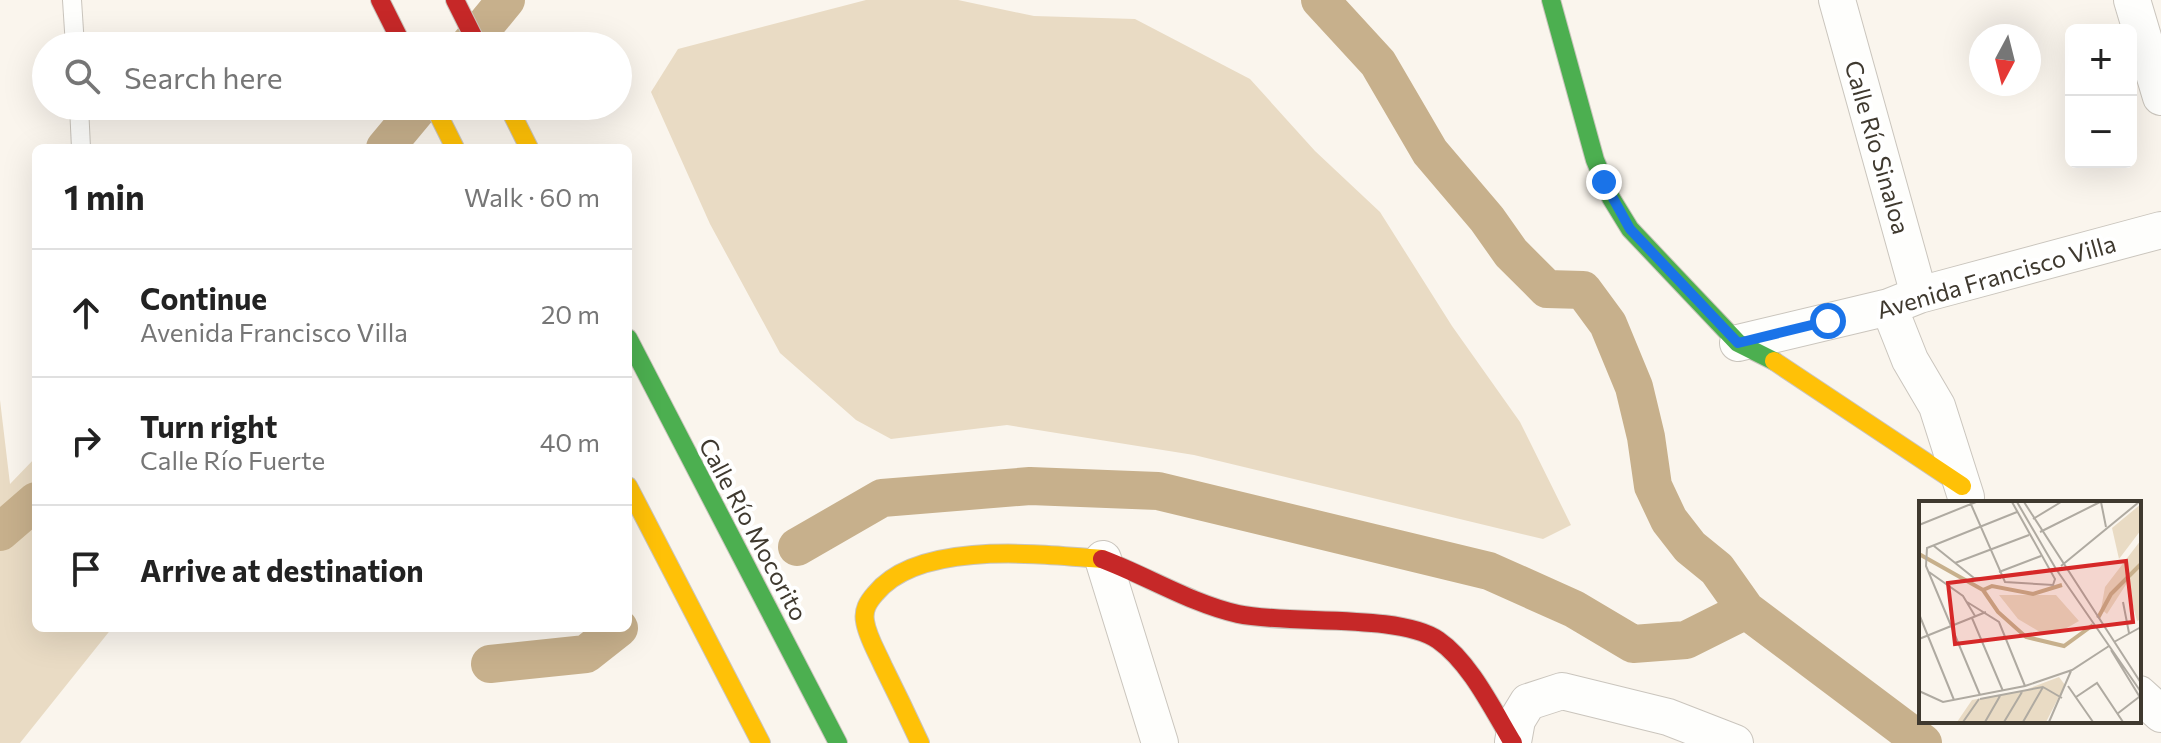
<!DOCTYPE html>
<meta charset="utf-8">
<style>
:root{--surface:#fff;--page:#f2f2f2;--text:#222;--muted:#767676;--line:#e0e0e0}
body{margin:0;font-family:Commissioner,sans-serif;background:var(--page);color:var(--text)}
.controls{position:absolute;right:24px;top:24px;display:grid;overflow:hidden;border-radius:12px;box-shadow:0 8px 32px #0002}
.controls button{width:72px;height:72px;display:grid;place-items:center;padding:0;border:0;border-bottom:2px solid var(--line);background:var(--surface);color:var(--text);font:40px sans-serif}
.compass{position:absolute;left:1969px;top:24px;width:72px;height:72px;border-radius:50%;background:var(--surface);box-shadow:0 8px 32px #0002;rotate:187deg}
.stop{position:absolute;width:24px;height:24px;margin:-18px;border:6px solid #1a73e8;border-radius:50%;background:#fff}
.stop.end{background:#1a73e8;border-color:#fff;box-shadow:0 2px 8px #0008}
.list{margin:0;padding:0;list-style:none}
h2{display:flex;justify-content:space-between;align-items:center;height:104px;margin:0;padding:0 32px;font-size:34px}
h2 small{font-size:26px;font-weight:400;color:var(--muted)}
.list li{display:grid;grid-template-columns:52px 1fr auto;gap:24px;align-items:center;box-sizing:border-box;height:128px;padding:0 32px;border-top:2px solid var(--line)}
.list b{display:block;font-size:30px;white-space:nowrap}
.list p{margin:0;font-size:26px;white-space:nowrap;color:var(--muted)}
.list em{font-size:26px;font-style:normal;color:var(--muted)}
.icon{flex:none;width:44px;height:44px;fill:none;stroke:currentColor;stroke-width:2;stroke-linecap:round;stroke-linejoin:round}
.map{position:relative;flex:none;width:2161px;height:743px;overflow:hidden}
.search{position:absolute;background:var(--surface);box-shadow:0 8px 32px #0002;left:32px;top:32px;width:600px;height:88px;display:flex;align-items:center;gap:20px;box-sizing:border-box;padding:0 28px;border-radius:44px;color:var(--muted);font-size:30px}
.panel{position:absolute;background:var(--surface);box-shadow:0 8px 32px #0002;left:32px;top:144px;width:600px;height:488px;border-radius:12px}
.map>svg:first-child{display:block}
.green{fill:#e9dbc4}
.lines{fill:none;stroke-linecap:round;stroke-linejoin:round}
.canal{stroke:#c7b08c;stroke-width:38}
.lane-casing{stroke:#cac5bd;stroke-width:20}
.street-casing{stroke:#cac5bd;stroke-width:38}
.fast-casing{stroke:#cac5bd;stroke-width:20}
.slow-casing{stroke:#cac5bd;stroke-width:20}
.jam-casing{stroke:#cac5bd;stroke-width:20}
.lane{stroke:#fefefc;stroke-width:18}
.street{stroke:#fefefc;stroke-width:36}
.fast{stroke:#4caf50;stroke-width:18}
.slow{stroke:#ffc107;stroke-width:18}
.jam{stroke:#c62828;stroke-width:18}
.route{stroke:#1a73e8;stroke-width:10}
.labels{text-anchor:middle;dominant-baseline:central;stroke-width:8;stroke-linejoin:round;paint-order:stroke}
.street-label{font-size:24px;fill:#3f392f;stroke:#fff}
.inset-river{fill:none;stroke:#c7b08c;stroke-width:4}
.inset-road{fill:none;stroke:#afaaa1;stroke-width:2}
.view{fill:#d62828;fill-opacity:0.15;stroke:#d62828;stroke-width:4}
.inset-edge{fill:none;stroke:#3f392f;stroke-width:4}
</style>
<div class="map">
<svg width="2161" height="743" viewBox="0 0 2161 743">
<rect width="100%" height="100%" fill="#faf5ed"/>
<path class="green" d="M866,0H958L1034,16L1135,19L1250,79L1315,151L1380,212L1452,326L1520,422L1571,525L1543,539L1194,455L1007,425L891,439L856,420L780,353L710,224L651,92L678,49Z
M0,400L10,484L36,457V628H112L20,743H0Z"/>
<g class="lines">
<path class="canal" d="M1320,0L1378,63L1430,152L1487,219L1511,253L1547,289L1583,290L1608,324L1634,387L1646,437L1653,486L1669,520L1690,547L1717,569L1746,610
M468,46L506,0
M385,148L420,106
M0,532L36,501
M797,547L882,498L1030,486L1158,491L1489,571L1574,609L1633,644L1686,640L1746,610L1923,743
M490,664L586,654L619,628"/>
<g class="lane-casing">
<path id="lane" d="M72,0L75,46
M79,106L81,148"/>
</g>
<g class="street-casing">
<path id="street" d="M1837,0L1919,295
M2132,0L2161,97
M1889,307L1910,360L1937,406L1966,497
M1738,343L1889,307L1919,295L2161,230
M1103,559L1160,743
M2139,694L2161,714
M1513,742L1517,720L1528,702L1562,691L1668,717L1735,743"/>
</g>
<g class="fast-casing">
<path id="fast" d="M1551,0L1595,160L1611,198L1630,229L1738,343L1774,361
M628,338L838,743"/>
</g>
<g class="slow-casing">
<path id="slow" d="M434,106L455,148
M508,106L529,148
M1774,361L1962,486
M628,486L761,743
M920,743C908,717 896,692 883,666C877,652 867,636 865,621C863,610 868,602 875,594C918,540 1039,554 1102,559"/>
</g>
<g class="jam-casing">
<path id="jam" d="M380,0L403,46
M455,0L478,46
M1102,559C1147,576 1190,603 1238,614C1289,625 1399,613 1438,640C1470,662 1493,710 1513,743"/>
</g>
<use href="#lane" class="lane"/>
<use href="#street" class="street"/>
<use href="#fast" class="fast"/>
<use href="#slow" class="slow"/>
<use href="#jam" class="jam"/>
</g>
<g class="lines">
<path class="route" d="M1604,182L1630,229L1738,343L1828,321"/>
</g>
<g class="labels">
<g class="street-label">
<text transform="translate(1878 147) rotate(74)">Calle Río Sinaloa</text>
<text transform="translate(1996 276) rotate(-16)">Avenida Francisco Villa</text>
<text transform="translate(754 529) rotate(62)">Calle Río Mocorito</text>
</g>
</g>
<g transform="translate(1919 501)">
<rect width="222" height="222" fill="#faf5ed"/>
<path d="M222,3V29L200,58L193,27ZM222,39V118L218,120L208,82L188,113L182,108L186,86ZM80,94H137L160,120L141,131H121L99,118ZM140,176L146,184L127,221H38L53,199L106,189Z" fill="#e9dbc4"/>
<path class="inset-river" d="M0,53L64,89L73,85L114,93L143,84M64,89L79,111L107,136L145,145L174,124M179,117L192,93L222,63"/>
<path class="inset-road" d="M51,1L86,81L134,84L136,78L93,1M98,1L137,68L222,191M105,1L222,182M182,1L187,26M114,18L142,1M0,24L57,1M121,31L181,1M15,45L55,77H82M36,62L110,34M142,65L220,1M10,71L44,95L56,115M80,71L122,55M48,101L80,121L106,185M204,101L210,132M0,113L35,199M53,117L84,190M0,138L67,111M195,141L222,126M192,149L222,198M149,185L174,221M0,190L24,201L106,185L153,169L190,145M61,194L7,65L8,47L98,11M157,196L178,182L204,221M61,198L124,186M198,213L220,196M44,221L60,198M66,221L81,195M85,221L103,191M104,221L124,186L143,197M130,221L152,170"/>
<path class="view" d="M207,60L214,121L36,143L29,82Z"/>
<rect width="222" height="222" class="inset-edge"/>
</g>
</svg>
<div class="controls">
<button>+</button>
<button>−</button>
</div>
<svg class="compass" viewBox="-18 -18 36 36"><path d="M0-13l5 13h-10z" fill="#e53935"/><path d="M0 13l5-13h-10z" fill="#767676"/></svg>
<div class="stop" style="left:1828px;top:321px"></div>
<div class="stop end" style="left:1604px;top:182px"></div>
<div class="search"><svg class="icon" aria-label="search" viewBox="0 0 24 24"><circle cx="10" cy="10" r="6"/><path d="M15 15l6 6"/></svg>Search here</div>
<section class="panel">
<h2>1 min<small>Walk · 60 m</small></h2>
<ul class="list">
<li><svg class="icon" aria-label="ahead" viewBox="0 0 24 24"><path d="M12 20V5M6 11l6-6 6 6"/></svg><div><b>Continue</b><p>Avenida Francisco Villa</p></div><em>20 m</em></li>
<li><svg class="icon" aria-label="right" viewBox="0 0 24 24"><path d="M7 20v-9h11M14 6l5 5-5 5"/></svg><div><b>Turn right</b><p>Calle Río Fuerte</p></div><em>40 m</em></li>
<li><svg class="icon" aria-label="arrive" viewBox="0 0 24 24"><path d="M6 21V4h12l-3 4 3 4H6"/></svg><div><b>Arrive at destination</b></div></li>
</ul>
</section>
</div>
